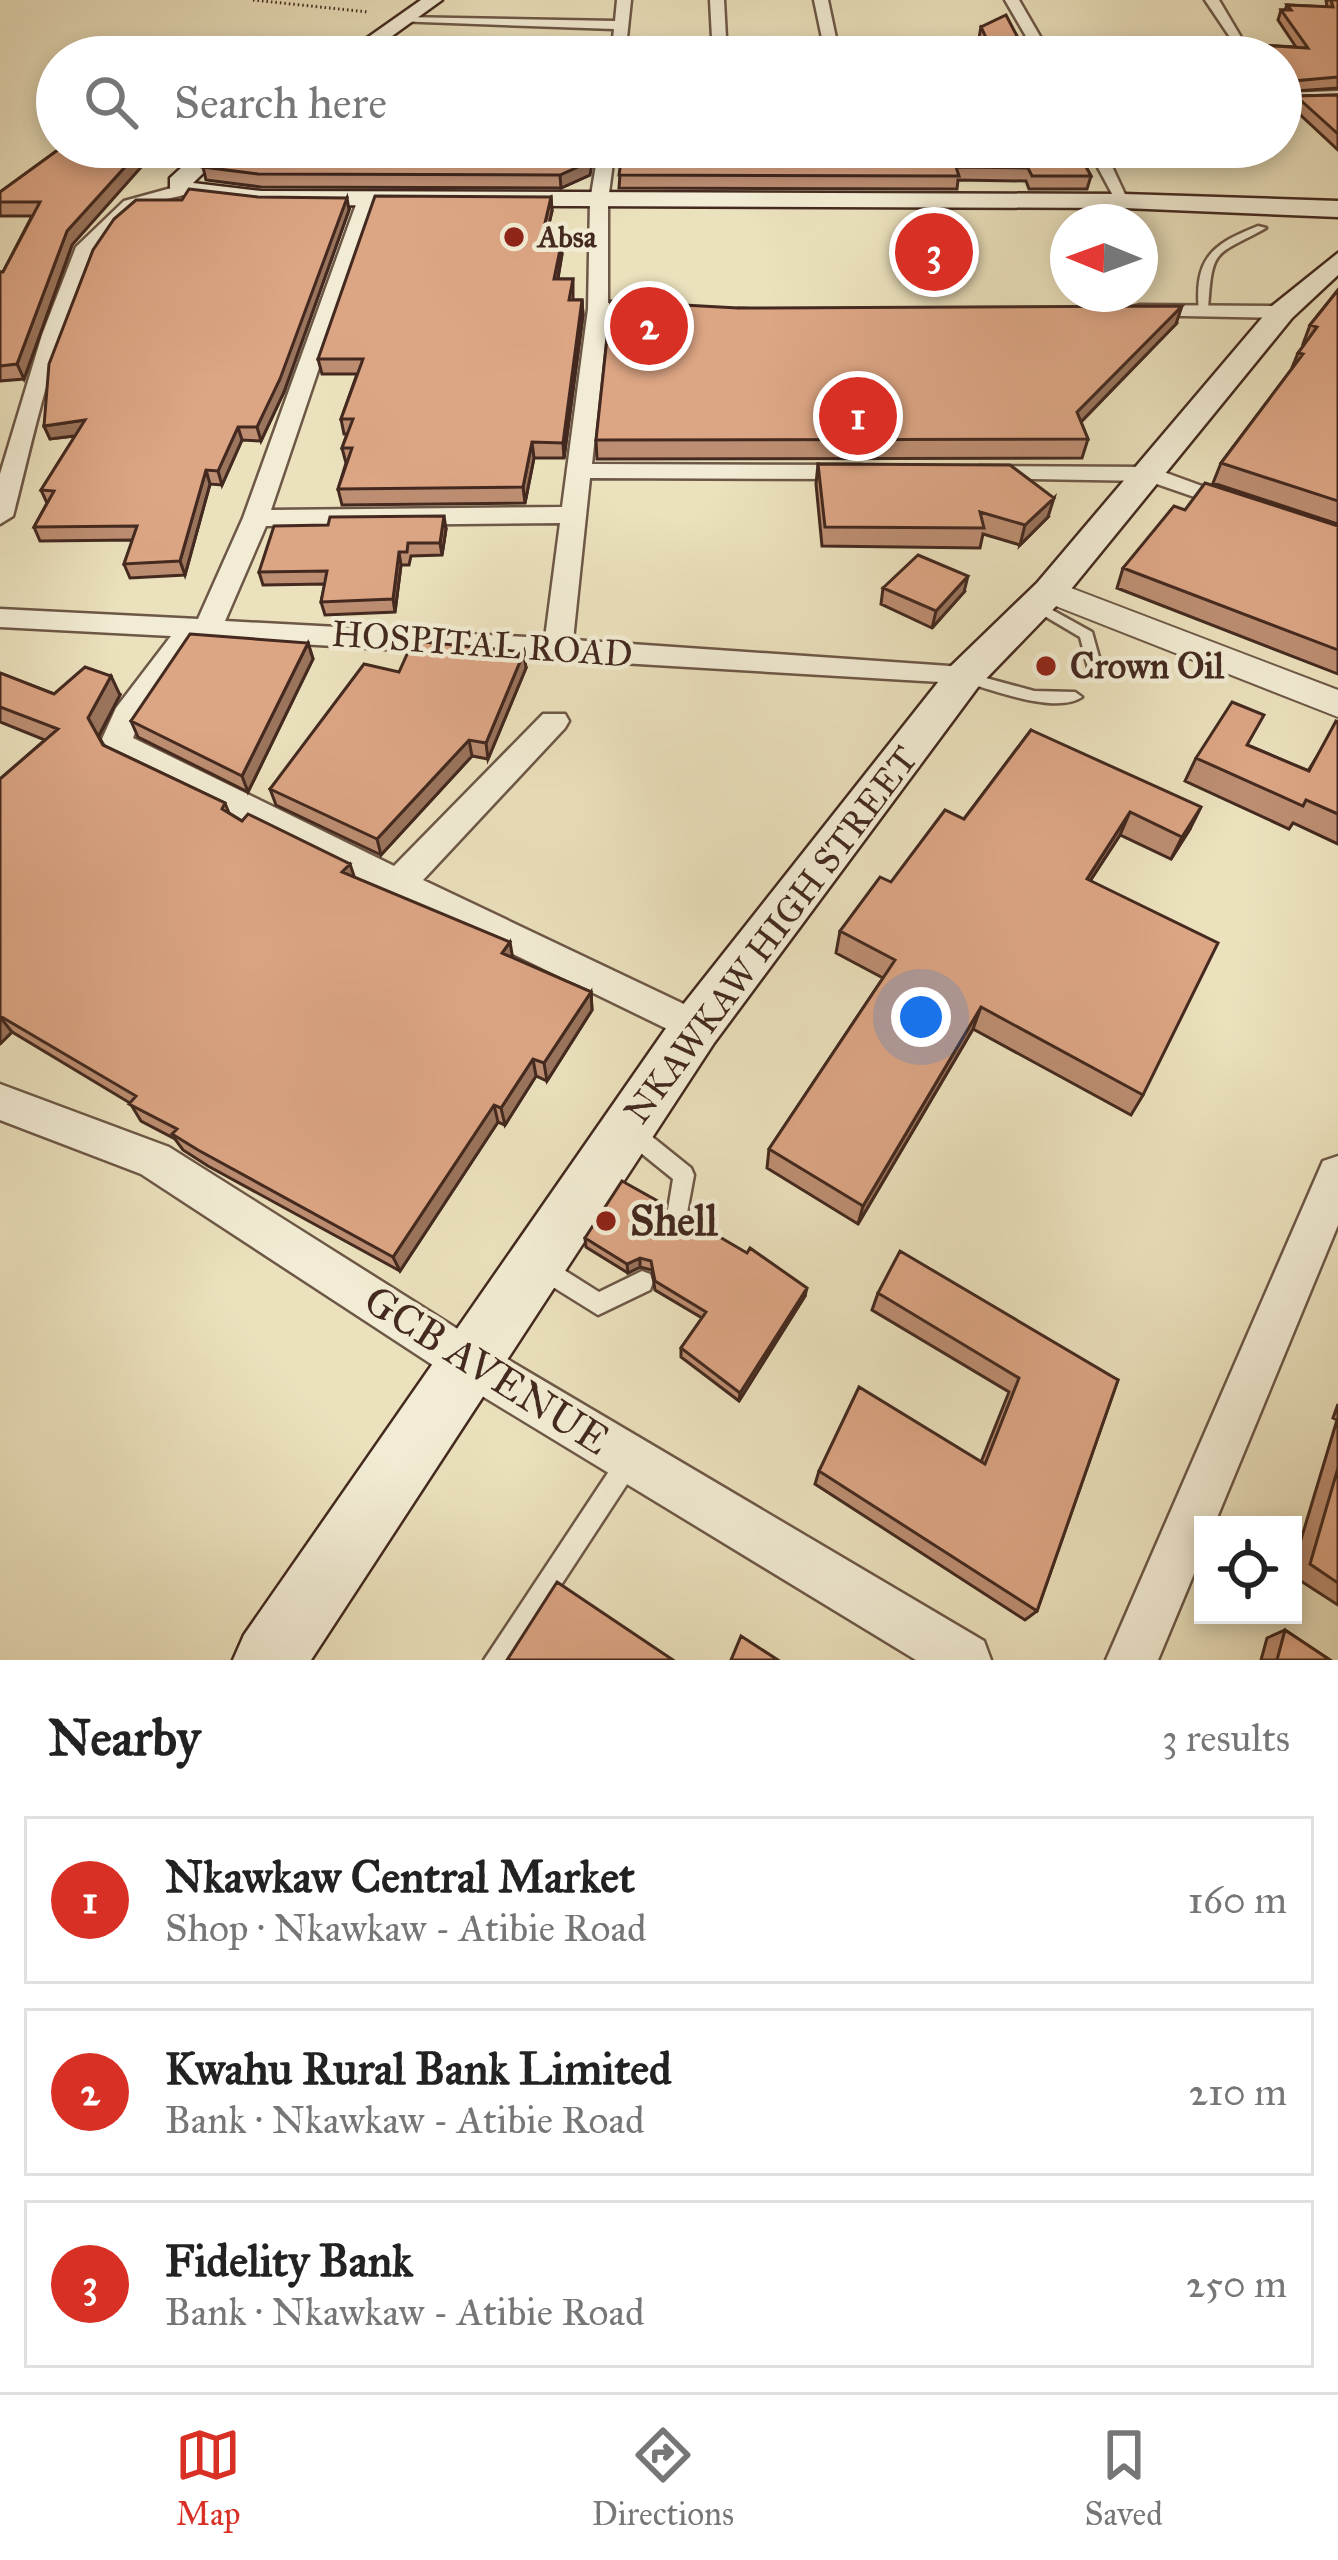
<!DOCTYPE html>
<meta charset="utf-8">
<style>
:root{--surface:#fff;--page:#f6f6f6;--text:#222;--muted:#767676;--line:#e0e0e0;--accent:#d93025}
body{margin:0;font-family:"IM FELL Great Primer",serif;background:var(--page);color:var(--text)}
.controls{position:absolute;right:36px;bottom:36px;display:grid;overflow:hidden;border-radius:0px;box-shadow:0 6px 18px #0003}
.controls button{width:108px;height:108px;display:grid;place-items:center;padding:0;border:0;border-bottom:3px solid var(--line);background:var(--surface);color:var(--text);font:60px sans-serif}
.compass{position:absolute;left:1050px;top:204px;width:108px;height:108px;border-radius:50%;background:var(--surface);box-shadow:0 6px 18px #0003;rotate:271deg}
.you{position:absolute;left:921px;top:1017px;width:42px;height:42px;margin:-30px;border:9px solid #fff;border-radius:50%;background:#1a73e8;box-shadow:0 0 0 18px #1a73e833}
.badge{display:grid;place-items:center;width:78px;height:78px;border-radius:50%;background:var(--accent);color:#fff;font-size:39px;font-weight:700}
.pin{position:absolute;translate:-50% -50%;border:6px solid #fff;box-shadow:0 3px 12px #0006}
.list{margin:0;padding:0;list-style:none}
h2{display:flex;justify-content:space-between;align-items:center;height:156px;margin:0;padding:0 48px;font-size:51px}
h2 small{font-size:39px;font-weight:400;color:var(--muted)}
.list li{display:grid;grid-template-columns:78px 1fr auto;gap:36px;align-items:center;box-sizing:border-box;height:168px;margin:0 24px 24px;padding:0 24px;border:3px solid var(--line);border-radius:0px}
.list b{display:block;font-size:45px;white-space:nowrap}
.list p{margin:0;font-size:39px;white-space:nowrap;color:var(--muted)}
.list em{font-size:39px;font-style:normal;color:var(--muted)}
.icon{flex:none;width:66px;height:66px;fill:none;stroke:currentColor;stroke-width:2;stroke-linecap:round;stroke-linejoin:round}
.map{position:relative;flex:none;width:1338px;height:1660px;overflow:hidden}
.search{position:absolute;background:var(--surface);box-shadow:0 6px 18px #0003;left:36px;right:36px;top:36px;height:132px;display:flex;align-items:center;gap:30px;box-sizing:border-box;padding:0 42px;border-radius:66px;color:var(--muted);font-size:45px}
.sheet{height:732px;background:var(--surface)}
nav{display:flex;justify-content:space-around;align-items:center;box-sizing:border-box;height:168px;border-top:3px solid var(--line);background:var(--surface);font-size:33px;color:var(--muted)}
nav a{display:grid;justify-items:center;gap:6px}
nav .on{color:var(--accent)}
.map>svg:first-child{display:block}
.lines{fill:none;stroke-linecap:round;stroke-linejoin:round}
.service-casing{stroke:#6d5746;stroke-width:5}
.minor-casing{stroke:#6d5746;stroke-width:5}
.tertiary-casing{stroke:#6d5746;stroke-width:4}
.secondary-casing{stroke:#43291f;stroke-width:5}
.path{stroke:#43291f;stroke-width:3;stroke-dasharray:1.5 3;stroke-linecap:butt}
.service{fill:#f2ecd4;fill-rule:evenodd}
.minor{fill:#f2ecd4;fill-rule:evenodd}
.tertiary{fill:#f2ecd4;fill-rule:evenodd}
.secondary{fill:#f2ecd4;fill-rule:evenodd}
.wall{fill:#bd8e72;stroke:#43291f;stroke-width:3}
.shaded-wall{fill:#9a745c;stroke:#43291f;stroke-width:3}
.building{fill:#dca584;stroke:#43291f;stroke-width:3}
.poi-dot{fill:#8f2418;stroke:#f2ecd4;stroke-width:4.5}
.labels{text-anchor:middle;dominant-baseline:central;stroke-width:9;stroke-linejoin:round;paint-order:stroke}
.far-poi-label{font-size:30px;font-weight:bold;fill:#43291f;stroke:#f2ecd4;text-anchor:start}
.street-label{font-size:36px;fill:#43291f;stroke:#f2ecd4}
.poi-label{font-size:36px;font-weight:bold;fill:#43291f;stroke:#f2ecd4;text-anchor:start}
.near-poi-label{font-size:42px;font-weight:bold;fill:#43291f;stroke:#f2ecd4;text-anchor:start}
.near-street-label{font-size:42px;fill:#43291f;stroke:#f2ecd4}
</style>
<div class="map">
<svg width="1338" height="1660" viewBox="0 0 1338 1660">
<rect width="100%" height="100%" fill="#ebe1bd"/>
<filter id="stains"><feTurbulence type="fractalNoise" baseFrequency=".00167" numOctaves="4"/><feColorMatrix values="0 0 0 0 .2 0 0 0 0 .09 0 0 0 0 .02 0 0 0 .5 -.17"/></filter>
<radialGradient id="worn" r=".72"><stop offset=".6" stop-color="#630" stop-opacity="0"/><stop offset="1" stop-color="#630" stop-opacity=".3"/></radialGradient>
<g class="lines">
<g class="service-casing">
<path id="service" d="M1258,226L1266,228C1214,257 1212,246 1208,311L1199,313C1194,259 1210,245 1258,226Z
M1036,601L1092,632L1104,675L1102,678L1097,680L1090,675L1080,637L1031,608V602Z
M964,672L1034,691L1075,692L1082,697C1056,715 989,689 959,680L957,677L959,674Z
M633,1125L640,1127L691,1168L694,1175L684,1229L677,1232L670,1229L666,1222L673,1179L626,1141L623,1134L626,1127Z
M545,1258L599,1292L642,1271L650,1274L653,1282L650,1290L598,1315L537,1277L534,1269L537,1261Z
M629,1449L637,1453L641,1461L637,1469L512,1660H484L621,1453Z"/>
</g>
<g class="minor-casing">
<path id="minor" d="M617,0H631L625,57H611L614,29L395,21L402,17L615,21Z
M710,0H724L727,57H713Z
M814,0H828L840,57H826Z
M1005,0H1019L1052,57H1038Z
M1205,0H1219L1248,49H1238Z
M1338,91V101L1281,103V93Z
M599,147H615L608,201V303H656L666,309L656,315H608L592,464L862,465L874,472L862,479L590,478L573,640L964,667L974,670L979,677L974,684L200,638L141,718L133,738L394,866L543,714H565L569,721L565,728L423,880L709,1016L715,1027L709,1038L696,1043L115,760L102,739L116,708L171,636L0,627V609L198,619L243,518L358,199L367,194L376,199L271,510L562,507L588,309L590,201ZM560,523L545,638L225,621L266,526Z
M1087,147H1103L1130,205H1118Z
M186,184L192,185V193C175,198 154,200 138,208C71,243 33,443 13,516L0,524V474L42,335L76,247L124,201Z
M1140,305L1282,306L1292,312L1282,318L1133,315V307Z
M980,466L1150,467L1254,505L1241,513L1148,481L971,478V468Z
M0,1084L169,1147L483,1345L984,1641L991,1660H916L451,1377L141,1174L0,1120Z
M1338,1156V1225L1214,1525H1203V1552L1158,1660H1106L1323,1161Z"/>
</g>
<g class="tertiary-casing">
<path id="tertiary" d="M1050,580L1338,690V717L1038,599L1033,591L1038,583Z"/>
</g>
<g class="secondary-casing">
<path id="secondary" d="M421,0H442L363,57H340Z
M204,147H230L193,183L261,191L1124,194L1338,201V217L1124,208L261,205L186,196L170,188V178Z
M1338,253V275L1292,318L1063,599L978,687L714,1043L311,1660H233L244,1635L678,1011L950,667L1037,583L1272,306Z"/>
</g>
<path class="path" d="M253,0L368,12"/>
<use href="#service" class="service"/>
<use href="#minor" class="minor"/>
<use href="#tertiary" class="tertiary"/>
<use href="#secondary" class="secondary"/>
</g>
<path class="wall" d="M1326,0H1338V88L1281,92V57H1239L1237,54L1240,44L1296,47L1278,20L1281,10H1285L1287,5L1327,7Z
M981,27L1028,57H987L979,38Z
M1338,95V150L1292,107L1296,96Z
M62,147L72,245L24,379L0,381V272H3L32,216H0V192Z
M616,147H1075L1091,176L1087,189H1029L1026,181L958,180L957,189L619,188L621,161L617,163Z
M203,167L590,175L561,188L261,187L206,180Z
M551,197L552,211L545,240L562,254L558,279H573V300H582L583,315L564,458H534L525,503L342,505L338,489L346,463L342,448L347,434H344L341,419L357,374H322L318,359Z
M349,210L284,392L261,441L242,440L222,485L210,484L185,575L130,578L124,564L133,540L40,541L34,527L47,503L41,490L75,436L50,439L44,426Z
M1338,290V524L1213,483L1221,463L1291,370L1298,353L1305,344H1303L1310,325Z
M738,308L1176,324L1081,422L1088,439L1082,458L597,459L596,440Z
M818,464L1048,517L1020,545L983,534L980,548L822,546L816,484Z
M1185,510L1338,526V674L1117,588L1123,568Z
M328,525L446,529L442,555L411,556L409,565H401L395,612L325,615L321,602L325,584L263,585L259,572Z
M883,588L964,592L932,628L881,604Z
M308,643L313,659L248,792L138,737L131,721Z
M526,668L488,759L472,756L381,855L276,805L270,789L399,672Z
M0,673L54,694L120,695L99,736L103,745L225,803L229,813L242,821L513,958L591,992L592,1010L547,1081L536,1076L505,1125L498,1122L400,1271L208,1166L183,1150L175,1139L141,1121L130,1103L12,1032L1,1043L0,779L45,740L0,722Z
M1338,722V844L1293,823L1289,829L1185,781L1196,758L1248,745L1308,771Z
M1031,730L1190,829L1171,859L1120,835L1090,881L1143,1095L1131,1115L973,1029L858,1224L767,1168L769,1149L883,978L836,953L840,931L891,882L964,819Z
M668,1224L805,1296L739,1401L681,1357V1348L702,1318L655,1290L652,1270L640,1267L628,1273L586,1247L585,1238Z
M878,1293L1118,1380L1037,1611L1025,1620L815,1484L819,1471L981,1462L1009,1392L872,1310Z
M1338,1404V1605L1293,1576V1566L1337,1420L1333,1418Z
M1285,1630L1330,1660H1261L1267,1638Z"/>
<path class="shaded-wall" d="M143,147H159L72,245L24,379L17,364L67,231Z
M592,147H595L590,175L561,188L560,175Z
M551,197L552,211L542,254L541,240Z
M347,198L349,210L284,392L261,441L257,427Z
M562,240V254L555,293L554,279Z
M582,300L583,315L564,458L563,443Z
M1182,306L1176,324L1072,431L1077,412Z
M85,420L90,434L50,439L44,426Z
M238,427L242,440L222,485L218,471Z
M532,442L534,458L525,503L523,487Z
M206,470L210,484L185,575L180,561Z
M1054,498L1048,517L1020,545L1025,525Z
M444,516L446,529L442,555L440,543Z
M399,552L401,565L395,612L393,599Z
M968,576L964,592L932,628L936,611Z
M308,643L313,659L248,792L242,776Z
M524,652L526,668L488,759L486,743Z
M111,676L120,695L98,737L88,718Z
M469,740L472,756L381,855L377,839Z
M1201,807L1190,829L1171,859L1182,837Z
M1130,812L1120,835L1077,901L1087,879Z
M350,864L356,882L342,872Z
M510,942L513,960L502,953Z
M591,992L592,1010L547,1081L544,1063Z
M981,1007L973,1029L858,1224L863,1206Z
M0,1017L12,1032L1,1043L0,1042Z
M533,1059L536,1076L505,1125L501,1108Z
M494,1105L498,1122L400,1271L393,1257Z
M640,1258V1267L628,1273L627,1264Z
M807,1288L805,1296L739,1401L740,1393Z"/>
<path class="building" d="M1331,0H1338V77L1281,82V57H1252L1240,44L1308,48L1281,10H1291L1287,5L1333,7Z
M1006,15L1028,57H995L981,27Z
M223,46L228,53L225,57H205Z
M1338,95V134L1296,96Z
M62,147H143L67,231L17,364L0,366V272H3L40,202H0V192Z
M221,147H592L589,162L560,175L258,174L203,167Z
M617,147H1075L1091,176H1032L1028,168L956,167L959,176L619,175L623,148L617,150Z
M189,189L258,197L347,198L280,379L257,427H238L218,471L206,470L180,561L124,564L137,526L34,527L54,491L41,490L85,420L44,426L49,364L93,250L114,219L136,200H182Z
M375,196L551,197L541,240H562L554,279H573L569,300H582L563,443L532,442L523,487L338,489L352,448H342L353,419H341L363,359H318Z
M1338,290V501L1221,463L1303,354L1298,353L1317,327L1310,325Z
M611,301L738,308L1182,306L1077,412L1088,439L596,440Z
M818,464L1010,465L1054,498L1025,525L980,512L984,528L825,527Z
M1205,483L1338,526V650L1123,568L1174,506L1185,510Z
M444,516L440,543H408L407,552H399L393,599L321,602L327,571L259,572L274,526L328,525L330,517Z
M918,555L968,576L936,611L883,588Z
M190,634L308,643L242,776L131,721Z
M413,641L524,652L486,743L469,740L377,839L270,789L364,664L399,672Z
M85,667L111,676L88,718L103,745L225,803L222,809L242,821L248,814L350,864L342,872L510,942L502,953L591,992L544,1063L533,1059L501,1108L494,1105L393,1257L198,1150L172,1134L177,1129L129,1104L136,1096L0,1016V779L58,729L0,707V673L54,694Z
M1232,702L1264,715L1247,745L1309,771L1336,721L1338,722V814L1306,800L1303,806L1196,758Z
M1031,730L1201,807L1182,837L1130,812L1087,879L1218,943L1143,1095L981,1007L863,1206L769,1149L895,960L840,931L880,877L891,882L945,810L964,819Z
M622,1181L663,1204L668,1224L679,1227L689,1219L747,1253L750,1248L807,1288L740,1393L681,1348L706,1312L655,1281L651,1261L640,1258L627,1264L585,1238Z
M900,1251L1118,1380L1037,1611L819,1471L859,1387L985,1464L1019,1378L878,1293Z
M1338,1468V1583L1310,1564Z
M557,1582L673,1660H507Z
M1285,1630L1330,1660H1277Z
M741,1636L778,1660H731Z"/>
<g class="poi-dot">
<circle cx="514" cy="237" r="12"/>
<circle cx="1046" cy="666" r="12"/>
<circle cx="606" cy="1221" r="12"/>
</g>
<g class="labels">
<g class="far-poi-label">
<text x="538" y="237">Absa</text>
</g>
<g class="street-label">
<text transform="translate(482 644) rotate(4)">HOSPITAL ROAD</text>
<text transform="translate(771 935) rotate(-53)">NKAWKAW HIGH STREET</text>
</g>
<g class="poi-label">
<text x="1070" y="666">Crown Oil</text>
</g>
<g class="near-poi-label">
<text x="630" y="1221">Shell</text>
</g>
<g class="near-street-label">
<text transform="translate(487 1370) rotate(32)">GCB AVENUE</text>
</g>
</g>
<rect width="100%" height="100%" filter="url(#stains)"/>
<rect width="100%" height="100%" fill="url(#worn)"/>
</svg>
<div class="controls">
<button><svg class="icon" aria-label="locate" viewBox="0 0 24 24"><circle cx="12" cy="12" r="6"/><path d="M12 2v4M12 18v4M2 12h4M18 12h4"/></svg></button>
</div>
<svg class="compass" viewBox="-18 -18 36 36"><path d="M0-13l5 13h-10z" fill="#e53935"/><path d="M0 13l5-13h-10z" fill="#767676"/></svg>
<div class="you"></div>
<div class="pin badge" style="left:858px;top:416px">1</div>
<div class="pin badge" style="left:649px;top:326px">2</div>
<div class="pin badge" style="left:934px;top:252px">3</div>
<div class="search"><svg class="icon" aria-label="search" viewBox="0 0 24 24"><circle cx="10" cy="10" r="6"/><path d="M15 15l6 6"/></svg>Search here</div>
</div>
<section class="sheet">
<h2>Nearby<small>3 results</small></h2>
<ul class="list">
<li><span class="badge">1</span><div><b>Nkawkaw Central Market</b><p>Shop · Nkawkaw - Atibie Road</p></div><em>160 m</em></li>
<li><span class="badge">2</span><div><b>Kwahu Rural Bank Limited</b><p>Bank · Nkawkaw - Atibie Road</p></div><em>210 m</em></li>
<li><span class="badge">3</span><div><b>Fidelity Bank</b><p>Bank · Nkawkaw - Atibie Road</p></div><em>250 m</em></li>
</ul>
</section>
<nav>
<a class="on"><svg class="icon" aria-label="map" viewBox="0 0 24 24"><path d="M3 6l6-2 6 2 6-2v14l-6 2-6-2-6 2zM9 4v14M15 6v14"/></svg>Map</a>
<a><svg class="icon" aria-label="directions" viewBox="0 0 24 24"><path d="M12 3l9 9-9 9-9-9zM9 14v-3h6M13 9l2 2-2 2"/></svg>Directions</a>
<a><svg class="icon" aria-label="saved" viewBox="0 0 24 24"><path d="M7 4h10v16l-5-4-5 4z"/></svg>Saved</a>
</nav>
